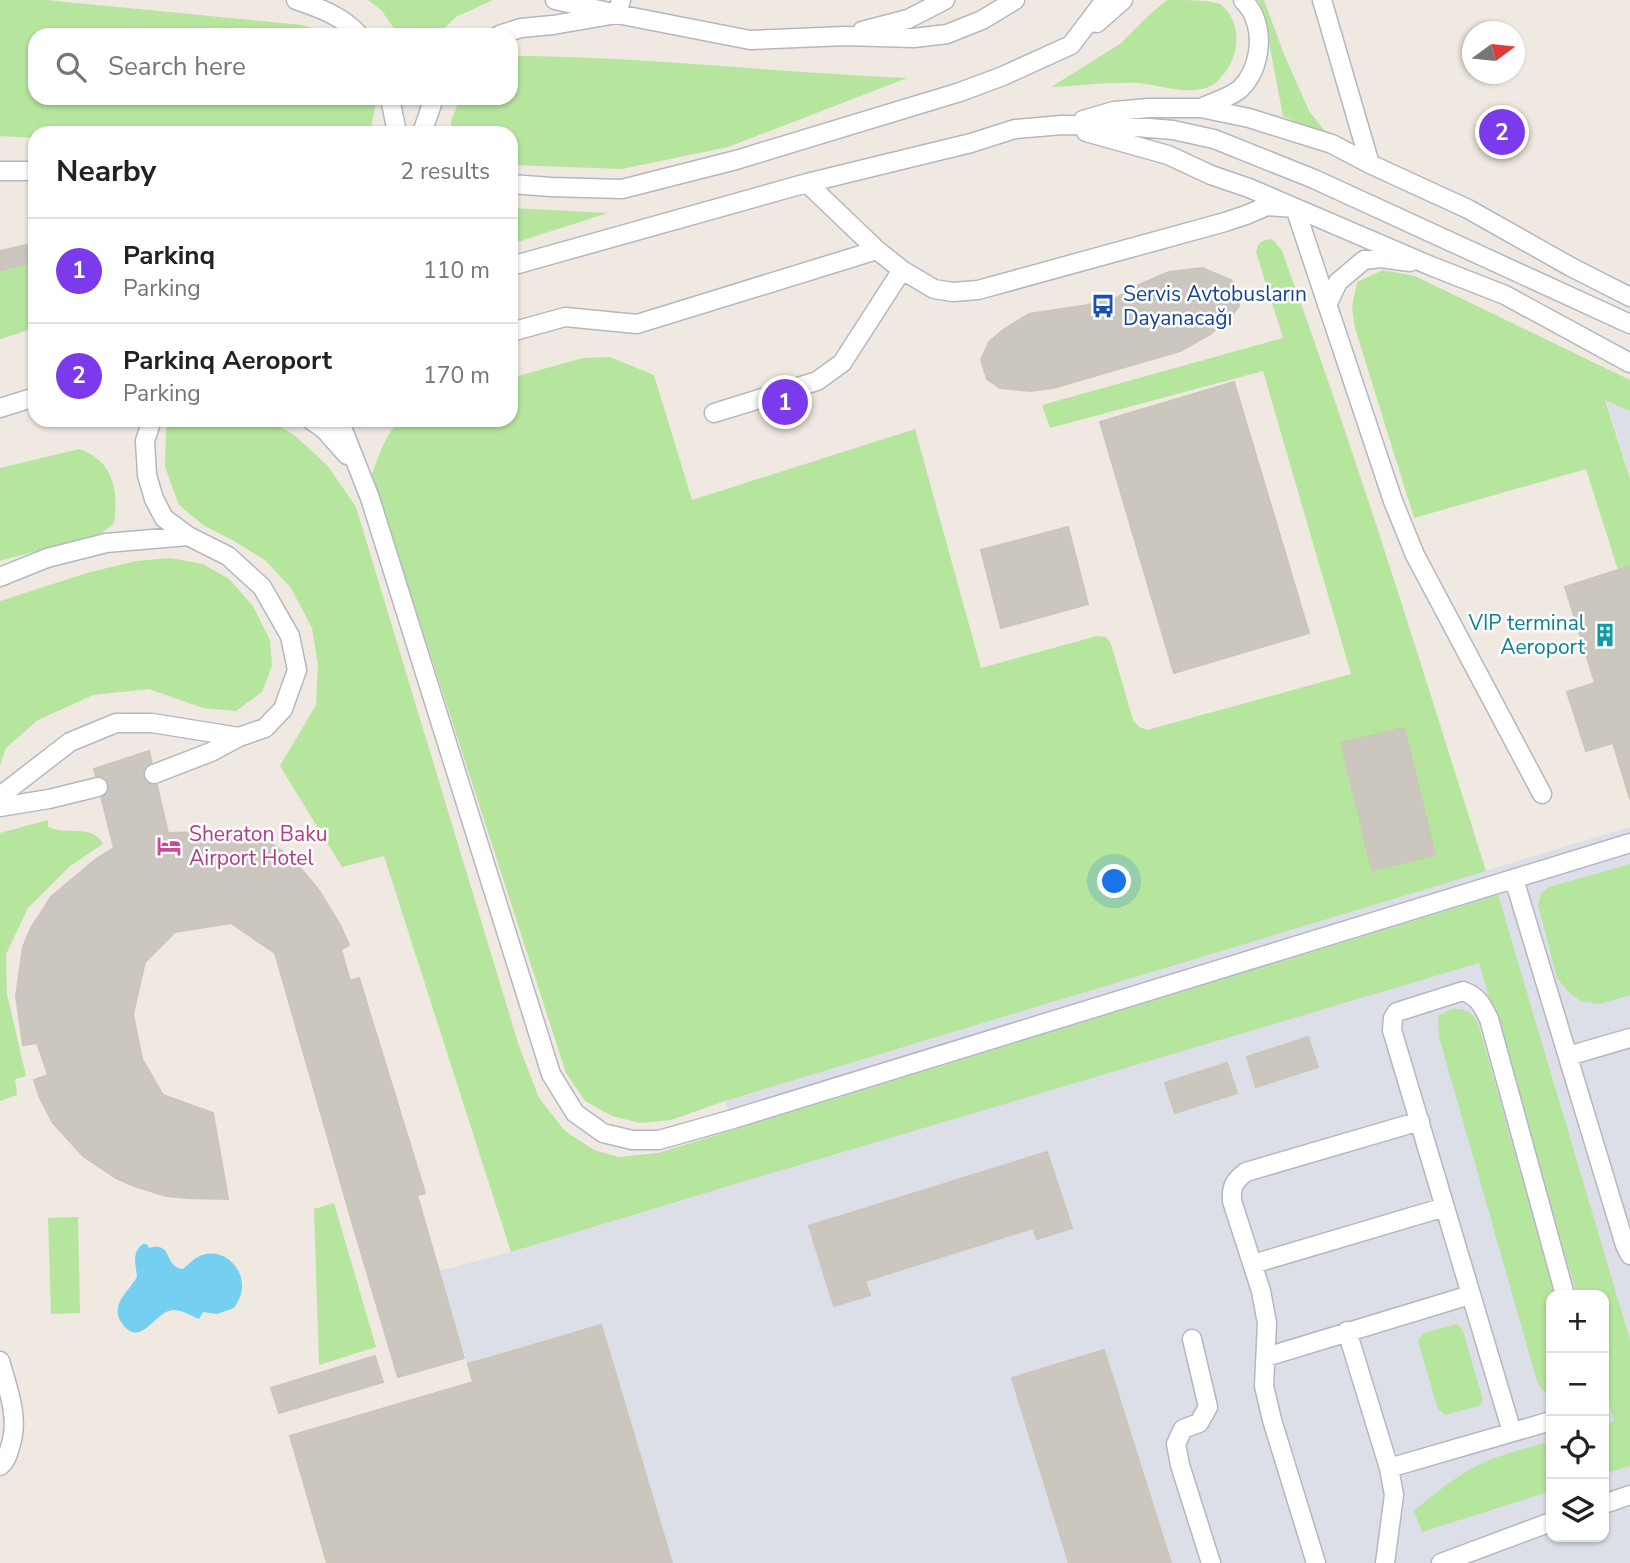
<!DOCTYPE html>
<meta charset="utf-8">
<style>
:root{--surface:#fff;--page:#f6f6f6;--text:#222;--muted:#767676;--line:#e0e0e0;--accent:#7c3aed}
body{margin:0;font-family:"Nunito Sans",sans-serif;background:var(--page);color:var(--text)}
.controls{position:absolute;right:21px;bottom:21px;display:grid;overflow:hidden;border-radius:14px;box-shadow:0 2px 5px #0004}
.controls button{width:63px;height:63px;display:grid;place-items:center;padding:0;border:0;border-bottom:2px solid var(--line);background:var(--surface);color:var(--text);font:35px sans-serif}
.compass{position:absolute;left:1462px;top:21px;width:63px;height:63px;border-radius:50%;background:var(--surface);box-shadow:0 2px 5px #0004;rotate:75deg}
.you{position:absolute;left:1115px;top:882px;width:24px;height:24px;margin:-18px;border:5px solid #fff;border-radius:50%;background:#1a73e8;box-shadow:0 0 0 10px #1a73e833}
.badge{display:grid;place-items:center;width:46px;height:46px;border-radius:50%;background:var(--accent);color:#fff;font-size:23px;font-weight:700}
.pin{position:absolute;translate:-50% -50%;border:4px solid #fff;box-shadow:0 2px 7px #0006}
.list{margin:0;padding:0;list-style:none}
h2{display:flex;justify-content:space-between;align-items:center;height:91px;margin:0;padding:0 28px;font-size:30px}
h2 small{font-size:23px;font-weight:400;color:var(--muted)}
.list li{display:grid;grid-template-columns:46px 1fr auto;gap:21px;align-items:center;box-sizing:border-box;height:105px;padding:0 28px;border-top:2px solid var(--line)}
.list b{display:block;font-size:26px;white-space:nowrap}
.list p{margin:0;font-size:23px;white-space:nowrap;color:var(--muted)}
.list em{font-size:23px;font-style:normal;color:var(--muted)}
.icon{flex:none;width:38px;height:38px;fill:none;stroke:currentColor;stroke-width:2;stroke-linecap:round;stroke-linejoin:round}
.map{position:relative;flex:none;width:1630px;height:1563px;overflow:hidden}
.search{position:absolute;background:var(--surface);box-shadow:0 2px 5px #0004;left:28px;top:28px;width:490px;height:77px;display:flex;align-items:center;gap:18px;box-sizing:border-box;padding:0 24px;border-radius:21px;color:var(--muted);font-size:26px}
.panel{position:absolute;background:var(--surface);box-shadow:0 2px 5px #0004;left:28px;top:126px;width:490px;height:301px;border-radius:21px}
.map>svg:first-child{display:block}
.airport{fill:#dcdee8;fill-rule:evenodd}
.green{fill:#b6e59e}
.water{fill:#75cff0}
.building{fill:#cbc7bf;stroke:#cbc5ba;stroke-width:2}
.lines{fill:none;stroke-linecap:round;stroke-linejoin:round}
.lane-casing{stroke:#b4b7c1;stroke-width:21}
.lane{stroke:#fff;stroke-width:18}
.labels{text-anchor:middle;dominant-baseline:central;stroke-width:5;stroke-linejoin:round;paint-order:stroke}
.transit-label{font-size:21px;fill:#164399;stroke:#fff;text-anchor:start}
.culture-label{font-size:21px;fill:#0d838f;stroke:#fff;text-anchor:end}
.hotel-label{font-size:21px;fill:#b23c85;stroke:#fff;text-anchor:start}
</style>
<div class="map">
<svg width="1630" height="1563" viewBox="0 0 1630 1563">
<rect width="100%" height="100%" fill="#efe9e1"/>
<path class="airport" d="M1605,399L1630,411V479L1617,435Z
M1630,827V1563H327L290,1436L473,1382L439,1271L511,1252L755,1178L725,1101ZM1551,1295H1604V1537H1551Z"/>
<path class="green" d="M0,0H46L303,25L330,35H35V98H374L376,102L370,133H35V138L0,136Z
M368,0H493L456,17L437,35H399L381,10Z
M1167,0C1181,0 1210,0 1220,4C1243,21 1240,57 1222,76C1219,80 1215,84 1211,86C1188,96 1161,85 1137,83C1109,82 1079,86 1051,87L1120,44L1149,15Z
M1257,0H1264L1284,54L1309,111L1329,136L1283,116L1266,27L1260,4Z
M511,56C643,56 775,73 907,78L728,147L622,169L511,165V133H451V120L461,98H511Z
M511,208L608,213L511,244Z
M1271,239L1275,242L1282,251C1357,456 1421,664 1486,871L725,1101L671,1120L641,1123L612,1116L585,1101L566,1073L372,474C379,456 385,434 400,420H511V378L583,358L610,357L654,375L692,500L915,429L981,668L1097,636L1106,637L1111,644L1133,720L1139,727L1147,730L1351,674L1263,371L1050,428L1042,405L1283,338L1256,252C1257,243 1262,240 1271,239Z
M35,262V328L0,339V270Z
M1383,270L1415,276L1630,380V411L1605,400L1630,479V566L1618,570L1586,469L1414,518L1355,328L1352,307L1357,282Z
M174,420H268L293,434L327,465L356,507L519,1046L539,1098L565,1131L594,1150L619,1157L658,1153L1498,895L1630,1340V1466L1604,1474V1425L1614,1421L1604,1385V1295H1577L1479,963L755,1178L511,1252L384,856L342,867L280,766L316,705L318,665L312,628L291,588L266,561L234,541L203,525L179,505L165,467L166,429Z
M79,449C113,460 119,491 114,523L102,533L0,561V468Z
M170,558L203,564L229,579L253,606L270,640L272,666L262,692L236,711L203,708L149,689L93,695L38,720L6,748L0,765V601L87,573L136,561Z
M48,820V827C67,836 92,823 103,844L70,866L28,908L6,954L7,994L26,1076L15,1079L17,1095L0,1101V833Z
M1630,864V995L1599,1004L1580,1001L1568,991L1557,978L1538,905L1541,894L1549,887Z
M1451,1009C1464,1008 1472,1012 1478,1023L1555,1295H1551L1550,1396L1542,1390L1538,1384L1439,1037L1438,1021L1439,1015Z
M334,1203L376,1347L319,1365L314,1209Z
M78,1217L80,1313L51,1314L48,1218Z
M1457,1324L1463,1331L1483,1400L1479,1406L1445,1415L1438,1409L1418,1341L1423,1333Z
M1551,1441V1491L1422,1532L1414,1511C1437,1492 1460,1472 1487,1461C1508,1452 1530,1448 1551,1441Z"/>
<path class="water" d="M143,1244H147L149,1248C174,1241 163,1267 183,1269C190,1263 196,1256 206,1254C226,1250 243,1269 242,1287C242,1295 238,1302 234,1308L217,1314L203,1312L199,1319C191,1316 183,1310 173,1310C155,1311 142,1348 123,1325C108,1305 128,1293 137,1277C136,1264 131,1253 143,1244Z"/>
<path class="building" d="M35,243V262L0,270V251Z
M1202,268L1231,280L1238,291L1239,306L1230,318L1209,335L1180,351L1053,388L1030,391L1000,388L987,379L981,360L989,342L1003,330L1029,314L1088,305L1116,298L1141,284L1169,272Z
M1234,382L1309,633L1174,673L1100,422Z
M1068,527L1088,604L1001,628L981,550Z
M1630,566V799L1613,743L1586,751L1567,692L1595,683L1565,587Z
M1404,728L1435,855L1372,870L1341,743Z
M149,751L168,833L114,848L94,769Z
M205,832L232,835L273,845L291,857L318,889L340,925L349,945L341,949L350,981L359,978L425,1193L350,1215L275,953L231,923L175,932L145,962L133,1014L142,1059L163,1095L213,1113L228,1199L188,1198L166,1196L134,1186L116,1178L83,1156L53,1123L40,1098L34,1080L48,1075L37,1043L23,1045L16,996L23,947L31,928L51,897L96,859L114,848L168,833Z
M1308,1037L1318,1067L1256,1087L1247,1057Z
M1227,1063L1237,1093L1175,1113L1165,1083Z
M1047,1152L1072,1228L1037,1239L1033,1228L865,1281L870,1295L834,1306L809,1226Z
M417,1195L464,1358L398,1377L350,1215Z
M601,1325L672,1563H327L290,1436L473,1382L468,1364Z
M1104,1350L1171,1563H1069L1012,1378Z
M375,1356L383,1382L279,1413L271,1388Z"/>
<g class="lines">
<g class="lane-casing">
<path id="lane" d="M296,0C319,8 343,16 359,35
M555,0L617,14L621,0
M1322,0L1370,164
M1097,23L1123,0
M862,31L908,19L945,0
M499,35L521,28L553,25L617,14L750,40L845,36L914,38L947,34L982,20L1015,0
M390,98L397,133
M1201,108C1213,102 1232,97 1241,88C1259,70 1264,37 1253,14C1251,9 1246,4 1243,0
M1083,120L1114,111L1149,108H1201L1249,118L1332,144L1370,164L1468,209L1571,267L1630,297
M1086,132L1168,155L1211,175L1249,188L1431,266L1505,295L1630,363
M422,133L434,98
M0,171H35
M807,183L877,250L902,270L934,289L953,292L978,290L1225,222L1246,215L1267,206L1295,208L1393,501L1415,555L1542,794
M511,184L551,187L622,189L736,160L960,92L1003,76L1071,45L1105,0
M511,266L807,183L971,143L1015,129L1062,125L1124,126L1173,130L1214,139L1314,179L1630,324
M1327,305L1338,282L1364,260L1381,258L1410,262
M511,332L565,317L637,324L877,250
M0,408L35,397
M714,413L817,381L842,363L902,270
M311,420L324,429L347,455
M339,420L370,498L551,1074L575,1113L603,1133L632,1140H659L733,1119L1630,843
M0,577L47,558L106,543L188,536
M154,774L211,752L239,737
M0,796L70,742L116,723H152L239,737L265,728L283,709L297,670L290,636L262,587L228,556L188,536L164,518L154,499L147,475L145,441L152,420
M0,807L49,799L98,787
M1514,879L1625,1245L1630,1255
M1568,1056L1630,1038
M1253,1264L1445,1207
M1347,1331L1389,1468L1394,1495L1385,1563
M1192,1339L1208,1407L1199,1423L1183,1429L1176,1444L1180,1465L1211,1563
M1266,1357L1470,1295
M0,1361C8,1389 20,1419 10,1447C8,1455 6,1461 0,1466
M1512,1432L1392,1030L1393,1018L1397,1012L1463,991C1479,997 1482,1005 1489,1019L1565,1295
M1389,1468L1551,1421
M1604,1504L1630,1495
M1316,1563L1272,1420L1264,1386L1267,1323L1261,1291L1232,1201C1231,1187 1234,1181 1246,1172L1420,1121
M1441,1563L1551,1522"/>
</g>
<use href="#lane" class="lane"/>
</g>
<defs>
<g id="bus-bare" transform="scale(1.89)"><path d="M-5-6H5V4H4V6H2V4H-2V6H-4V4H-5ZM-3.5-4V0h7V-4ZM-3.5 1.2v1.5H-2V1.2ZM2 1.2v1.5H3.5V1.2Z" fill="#1a4fb4" stroke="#fff" stroke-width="2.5" paint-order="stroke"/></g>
<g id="building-bare" transform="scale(1.89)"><path d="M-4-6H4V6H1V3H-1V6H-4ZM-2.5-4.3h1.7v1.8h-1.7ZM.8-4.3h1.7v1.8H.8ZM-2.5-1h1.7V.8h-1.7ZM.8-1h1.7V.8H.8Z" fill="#0f9aa8" stroke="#fff" stroke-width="2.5" paint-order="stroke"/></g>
<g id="hotel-bare" transform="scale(1.89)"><path d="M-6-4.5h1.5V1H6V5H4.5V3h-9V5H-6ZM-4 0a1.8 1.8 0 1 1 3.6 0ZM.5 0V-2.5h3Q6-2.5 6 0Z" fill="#d1479c" stroke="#fff" stroke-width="2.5" paint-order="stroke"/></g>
</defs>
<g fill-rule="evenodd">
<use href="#bus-bare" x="1103" y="306"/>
<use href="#building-bare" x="1605" y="635"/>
<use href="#hotel-bare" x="169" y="846"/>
</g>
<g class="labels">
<g class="transit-label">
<text x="1123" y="294">Servis Avtobusların<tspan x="1123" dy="24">Dayanacağı</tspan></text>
</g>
<g class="culture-label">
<text x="1585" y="623">VIP terminal<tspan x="1585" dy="24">Aeroport</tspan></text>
</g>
<g class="hotel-label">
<text x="189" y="834">Sheraton Baku<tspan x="189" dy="24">Airport Hotel</tspan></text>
</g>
</g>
</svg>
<div class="controls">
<button>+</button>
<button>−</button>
<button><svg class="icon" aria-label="locate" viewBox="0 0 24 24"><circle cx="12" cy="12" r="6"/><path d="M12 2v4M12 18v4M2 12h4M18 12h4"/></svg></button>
<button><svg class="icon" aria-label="layers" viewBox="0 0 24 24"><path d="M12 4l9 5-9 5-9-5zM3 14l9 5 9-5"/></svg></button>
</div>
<svg class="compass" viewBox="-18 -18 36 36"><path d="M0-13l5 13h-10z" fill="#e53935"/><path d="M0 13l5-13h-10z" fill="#767676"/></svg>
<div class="you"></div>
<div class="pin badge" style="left:785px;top:402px">1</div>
<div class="pin badge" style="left:1502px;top:132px">2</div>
<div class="search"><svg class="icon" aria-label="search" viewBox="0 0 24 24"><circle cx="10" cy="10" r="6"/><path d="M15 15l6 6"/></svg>Search here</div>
<section class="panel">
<h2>Nearby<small>2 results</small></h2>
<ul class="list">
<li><span class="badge">1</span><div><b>Parkinq</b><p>Parking</p></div><em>110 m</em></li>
<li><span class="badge">2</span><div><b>Parkinq Aeroport</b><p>Parking</p></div><em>170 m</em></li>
</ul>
</section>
</div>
